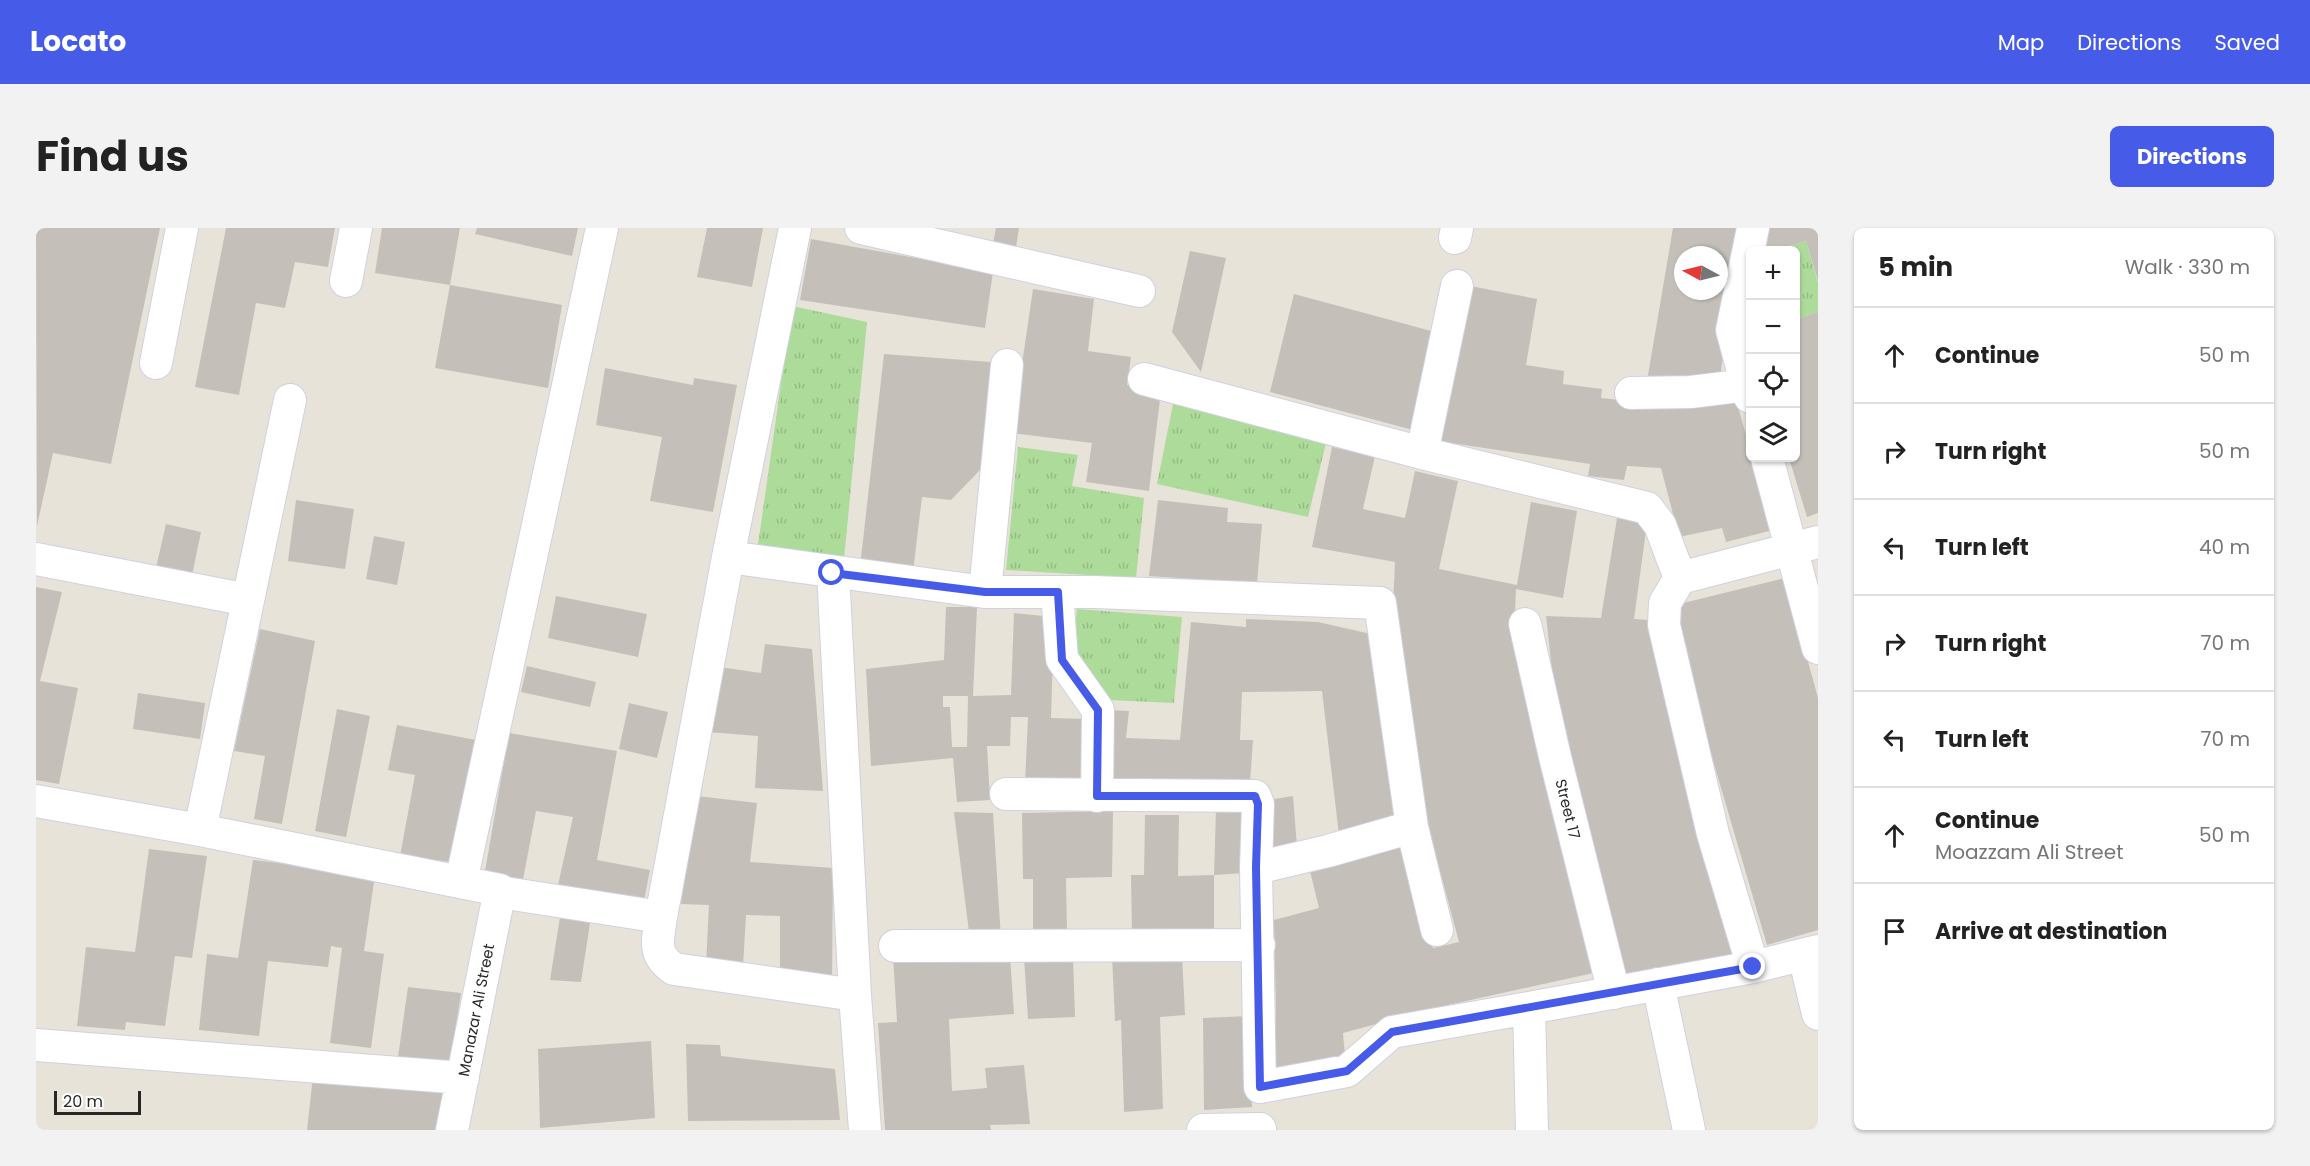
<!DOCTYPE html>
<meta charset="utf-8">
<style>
:root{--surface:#fff;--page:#f2f2f2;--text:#222;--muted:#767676;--line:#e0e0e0;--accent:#465ce9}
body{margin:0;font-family:Poppins,sans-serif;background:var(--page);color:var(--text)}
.controls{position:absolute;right:18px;top:18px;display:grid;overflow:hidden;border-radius:9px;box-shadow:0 2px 4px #0004}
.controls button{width:54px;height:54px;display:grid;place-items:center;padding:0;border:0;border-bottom:2px solid var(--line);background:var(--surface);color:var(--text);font:30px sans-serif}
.compass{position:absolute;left:1638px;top:18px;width:54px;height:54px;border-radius:50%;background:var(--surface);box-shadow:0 2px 4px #0004;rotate:277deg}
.scale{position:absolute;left:18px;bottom:15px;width:87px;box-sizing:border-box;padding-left:6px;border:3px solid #272727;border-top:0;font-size:16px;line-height:21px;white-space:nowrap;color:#272727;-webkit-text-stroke:4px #fff;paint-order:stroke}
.stop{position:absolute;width:18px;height:18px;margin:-14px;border:4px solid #465ce9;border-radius:50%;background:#fff}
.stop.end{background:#465ce9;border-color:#fff;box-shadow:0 2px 6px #0008}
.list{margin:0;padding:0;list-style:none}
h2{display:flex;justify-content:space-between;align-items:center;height:78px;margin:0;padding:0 24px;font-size:26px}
h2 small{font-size:20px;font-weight:400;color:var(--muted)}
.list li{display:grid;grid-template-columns:39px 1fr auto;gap:18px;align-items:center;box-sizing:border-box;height:96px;padding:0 24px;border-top:2px solid var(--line)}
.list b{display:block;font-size:22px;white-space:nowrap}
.list p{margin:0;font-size:20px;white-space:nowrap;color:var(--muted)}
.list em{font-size:20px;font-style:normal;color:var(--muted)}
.icon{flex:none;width:33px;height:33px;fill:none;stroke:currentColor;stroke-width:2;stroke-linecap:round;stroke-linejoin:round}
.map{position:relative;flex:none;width:1782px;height:902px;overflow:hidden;border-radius:9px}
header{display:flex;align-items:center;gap:36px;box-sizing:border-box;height:84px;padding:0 30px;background:var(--accent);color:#fff}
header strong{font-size:28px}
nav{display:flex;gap:33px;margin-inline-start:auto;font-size:21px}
.intro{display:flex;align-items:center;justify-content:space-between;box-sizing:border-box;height:144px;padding:0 36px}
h1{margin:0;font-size:42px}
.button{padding:15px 27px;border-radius:9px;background:var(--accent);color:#fff;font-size:21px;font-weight:700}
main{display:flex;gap:36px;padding:0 36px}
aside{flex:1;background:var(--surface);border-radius:9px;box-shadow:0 2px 4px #0004}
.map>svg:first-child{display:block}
.grass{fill:url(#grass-tufts)}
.building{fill:#c4bfb9;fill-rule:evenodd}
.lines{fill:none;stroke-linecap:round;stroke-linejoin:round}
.minor-casing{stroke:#cfd1df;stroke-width:34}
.minor{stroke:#fff;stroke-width:32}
.route{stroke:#465ce9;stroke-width:8}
.labels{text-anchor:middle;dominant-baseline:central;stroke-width:5;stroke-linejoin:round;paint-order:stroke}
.street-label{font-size:15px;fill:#272727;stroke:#fff}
</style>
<header>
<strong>Locato</strong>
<nav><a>Map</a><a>Directions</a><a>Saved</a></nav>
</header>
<div class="intro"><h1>Find us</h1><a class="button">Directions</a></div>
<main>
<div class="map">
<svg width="1782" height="902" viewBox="0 0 1782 902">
<defs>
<pattern id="grass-tufts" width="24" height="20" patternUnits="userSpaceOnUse" patternTransform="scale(1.5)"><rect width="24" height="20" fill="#addb9a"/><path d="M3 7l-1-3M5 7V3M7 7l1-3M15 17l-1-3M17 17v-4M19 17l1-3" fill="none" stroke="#95bc85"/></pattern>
</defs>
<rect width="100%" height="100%" fill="#e8e3d9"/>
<path class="grass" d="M1770,13L1782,55V84L1760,91V22H1738Z
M756,78L831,94L808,331L722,317Z
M1137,176L1290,215L1272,289L1121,256Z
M982,219L1042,227L1036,258L1108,270L1100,350L970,342Z
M1041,381L1146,389L1138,475L1072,472L1037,424Z"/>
<path class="building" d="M0,0H124L75,236L17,225L1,298Z
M190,0H299L292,39L259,34L249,80L220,75L203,167L159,159Z
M346,0H424L414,57L339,45Z
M441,0H542L536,28L439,6Z
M671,0H727L716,59L661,49Z
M960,0H983L980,19L957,15Z
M1637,0H1705L1683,157L1610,159ZM1647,27H1683V63H1647Z
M1730,0H1782V53L1770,13L1738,22H1727Z
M775,11L957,44L949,100L764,72Z
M1154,23L1190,30L1165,144L1136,104Z
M414,57L526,77L512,160L399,140Z
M1429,57L1501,71L1490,137L1528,143L1527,156L1566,161L1565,170L1602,174L1699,168L1737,302L1690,314L1686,300L1643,309L1625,240L1591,238L1588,252L1552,248L1554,236L1402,213Z
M997,61L1058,71L1052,123L1095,129L1091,157L1125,163L1113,263L1050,254L1056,215L976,205Z
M1258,66L1399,104L1377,202L1234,164Z
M1782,84V285L1771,289L1753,230H1760V91Z
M848,126L955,134L945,241L915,272L886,269L877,344L824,339Z
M569,140L657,157L658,150L701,157L677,284L614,273L626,209L560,197Z
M1296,219L1339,228L1327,281L1369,290L1379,243L1422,253L1403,341L1481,357L1495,274L1541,283L1527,370L1480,361L1479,385L1562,744L1403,779L1307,805L1310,839L1236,849L1240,783L1238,692L1283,680L1274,643L1369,613L1397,720L1423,714L1374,531L1357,377L1359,334L1276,319Z
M260,272L318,281L309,341L252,333Z
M1122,272L1192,280L1191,294L1226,296L1221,355L1113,348Z
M1581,290L1611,295L1598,391L1613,392L1699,725L1584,754L1531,518L1516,442L1510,388L1565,390Z
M130,296L165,304L155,352L119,344Z
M338,308L369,314L361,357L330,351Z
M1749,350L1782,470V702L1731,717L1664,488L1639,377Z
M0,359L26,364L4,453L42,460L23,556L0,552Z
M520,368L611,386L602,429L512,410Z
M910,379H941L937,468L975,467L978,385L1018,389L1015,490L1050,491L1048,556L989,557L992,489H975L974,518H951L954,572L921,574L917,530L835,538L830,441L908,432ZM907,468H932L931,519H916L914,479H907Z
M1210,391L1282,394L1335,406L1359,594L1303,607L1286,463L1206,464L1204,512H1217L1214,555L1067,554L1069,482L1093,483L1090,510L1144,512L1155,394L1210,399Z
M224,401L279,413L246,596L218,591L229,528L198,523Z
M729,416L776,421L787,563L719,560L722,508L672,504L684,439L725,445Z
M491,438L560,454L554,479L485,464Z
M102,465L169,475L164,511L97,501Z
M593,475L632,484L621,530L583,521Z
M301,481L334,488L310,609L279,603Z
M361,497L440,512L416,634L364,628L379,547L352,542Z
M473,505L581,523L561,632L614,642L607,678L521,662L537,589L500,583L486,657L448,649Z
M661,568L721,575L714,634L797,640L796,756L744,751V688L710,687L707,739L670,737L673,677L645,676Z
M1257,568L1261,619L1234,623L1232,572Z
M1180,581H1210L1208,645L1178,647Z
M1077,583L1076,649L1030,650L1031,704L997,705V651H987L986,585Z
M918,584L957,585L965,711L934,712Z
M1109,587H1143L1142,648L1178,647V704L1096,706L1095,647H1108Z
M113,621L171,628L156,730L139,728L129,798L90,794L89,802L41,798L50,719L99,724Z
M217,632L339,647L328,723L348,726L335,820L294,815L306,720L295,718L292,739L232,733L223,808L163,802L171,726L202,730Z
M524,689L554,695L545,754L514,752Z
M1146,726L1149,787L1124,789L1127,881L1088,884L1085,792L1079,793L1076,728Z
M857,728H974L978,786L913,791L916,863L951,860L949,840L988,837L994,896L954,897L955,902H849L842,795L861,794Z
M1037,728L1039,789L992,791L988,729Z
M372,759L425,765L414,836L362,829Z
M1213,788L1216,879L1168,882L1167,790Z
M615,813L619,890L504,900L502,821Z
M650,816L684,817L685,828L799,841L804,892L652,893Z
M277,848L409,862L402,902H271Z"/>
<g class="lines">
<g class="minor-casing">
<path id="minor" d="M825,0L1103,63
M1419,10L1421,0
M310,53L320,0
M120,135L146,0
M1108,151L1386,225L1611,280L1624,297L1644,350
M1595,165L1655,164L1711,157
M1714,169L1696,102L1717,0
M1386,225L1421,58
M1731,230L1782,420
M692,329L949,364H1058L1344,375L1376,599L1401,702
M0,331L212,372
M797,344L819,767L829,902
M949,364L971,137
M1021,364L1026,431L1062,482L1061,568
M1489,396L1519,529L1578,765
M970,566L1219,568L1222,576L1220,640
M0,573L164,602L464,662L416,902
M1376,599L1292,623L1220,640L1224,859L1311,843L1356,804L1493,780
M164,602L254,172
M425,654L566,0
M463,664L625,689L692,329L759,0
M625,689C622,713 616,726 638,741L819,767
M859,718L1223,717
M1768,727L1782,786
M1717,739L1677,606L1628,397L1629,375L1644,350L1782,314
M1622,756L1653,902
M0,817L427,850
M1167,902L1224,901
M1496,902L1493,780L1717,739L1782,723"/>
</g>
<use href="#minor" class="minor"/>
</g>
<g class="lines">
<path class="route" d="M796,345L949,364H1022L1026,432L1062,482L1061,568H1219L1222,576L1220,639L1224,859L1311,843L1356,804L1717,739"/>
</g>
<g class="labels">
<g class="street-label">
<text transform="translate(1532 581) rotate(76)">Street 17</text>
<text transform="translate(440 782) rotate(-79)">Manazar Ali Street</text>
</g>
</g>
</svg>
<div class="controls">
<button>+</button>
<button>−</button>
<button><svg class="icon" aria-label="locate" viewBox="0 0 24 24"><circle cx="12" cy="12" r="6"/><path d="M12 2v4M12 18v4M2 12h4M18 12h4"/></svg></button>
<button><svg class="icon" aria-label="layers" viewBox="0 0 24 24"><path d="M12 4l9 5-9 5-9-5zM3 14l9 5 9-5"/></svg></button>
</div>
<svg class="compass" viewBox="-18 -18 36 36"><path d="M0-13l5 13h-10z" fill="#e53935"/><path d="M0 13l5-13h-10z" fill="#767676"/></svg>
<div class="scale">20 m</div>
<div class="stop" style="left:796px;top:345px"></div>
<div class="stop end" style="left:1717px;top:739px"></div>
</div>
<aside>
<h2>5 min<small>Walk · 330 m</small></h2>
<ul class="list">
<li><svg class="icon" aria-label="ahead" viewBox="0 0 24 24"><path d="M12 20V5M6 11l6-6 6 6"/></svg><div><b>Continue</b></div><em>50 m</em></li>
<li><svg class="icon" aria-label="right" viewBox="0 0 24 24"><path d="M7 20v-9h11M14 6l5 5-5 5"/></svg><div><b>Turn right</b></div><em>50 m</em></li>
<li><svg class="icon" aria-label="left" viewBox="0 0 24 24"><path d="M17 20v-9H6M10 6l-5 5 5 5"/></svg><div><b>Turn left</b></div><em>40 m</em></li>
<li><svg class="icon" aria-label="right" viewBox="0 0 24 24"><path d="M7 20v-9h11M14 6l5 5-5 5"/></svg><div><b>Turn right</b></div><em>70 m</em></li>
<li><svg class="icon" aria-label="left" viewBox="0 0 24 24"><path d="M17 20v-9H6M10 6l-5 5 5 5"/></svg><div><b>Turn left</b></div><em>70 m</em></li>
<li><svg class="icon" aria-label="ahead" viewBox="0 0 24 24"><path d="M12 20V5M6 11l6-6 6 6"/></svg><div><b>Continue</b><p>Moazzam Ali Street</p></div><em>50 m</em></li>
<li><svg class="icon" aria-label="arrive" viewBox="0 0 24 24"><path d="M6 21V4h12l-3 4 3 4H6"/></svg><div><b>Arrive at destination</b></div></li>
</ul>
</aside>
</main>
